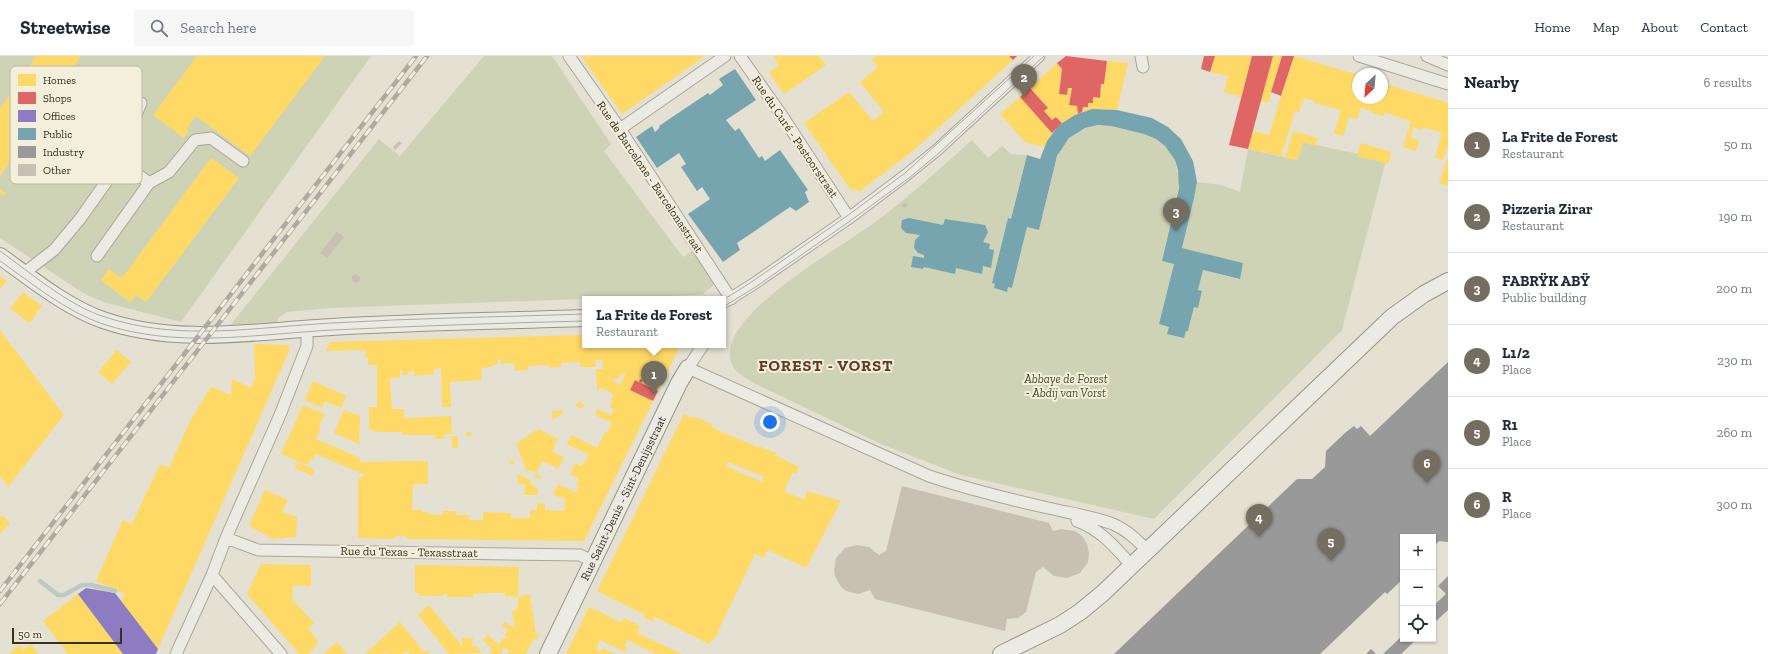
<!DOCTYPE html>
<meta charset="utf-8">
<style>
:root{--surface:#fff;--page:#f6f6f7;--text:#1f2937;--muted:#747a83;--line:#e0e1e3;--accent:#746e60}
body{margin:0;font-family:"Zilla Slab",serif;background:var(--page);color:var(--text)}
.controls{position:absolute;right:12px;bottom:12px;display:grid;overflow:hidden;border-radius:0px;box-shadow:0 1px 3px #0004}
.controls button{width:36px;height:36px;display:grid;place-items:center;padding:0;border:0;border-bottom:1px solid var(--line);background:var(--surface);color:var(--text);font:20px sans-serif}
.compass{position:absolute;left:1352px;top:12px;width:36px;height:36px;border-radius:50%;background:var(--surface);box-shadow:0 1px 3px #0004;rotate:206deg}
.scale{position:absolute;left:12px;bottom:10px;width:110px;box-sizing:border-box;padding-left:4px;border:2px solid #383023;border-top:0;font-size:11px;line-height:14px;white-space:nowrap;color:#383023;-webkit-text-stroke:3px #f3efda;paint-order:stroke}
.you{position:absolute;left:770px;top:366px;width:14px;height:14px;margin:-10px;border:3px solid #fff;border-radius:50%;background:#1a73e8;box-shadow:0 0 0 6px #1a73e833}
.badge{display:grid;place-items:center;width:26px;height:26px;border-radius:50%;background:var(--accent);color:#fff;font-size:13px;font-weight:700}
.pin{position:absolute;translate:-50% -33px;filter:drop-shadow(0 1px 2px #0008)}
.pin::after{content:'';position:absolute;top:21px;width:14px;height:12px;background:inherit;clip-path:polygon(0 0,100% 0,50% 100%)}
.popup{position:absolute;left:582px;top:240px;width:144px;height:52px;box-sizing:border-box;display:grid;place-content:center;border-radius:0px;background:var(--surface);filter:drop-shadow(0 1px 3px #0005);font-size:13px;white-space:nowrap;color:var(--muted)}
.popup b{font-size:15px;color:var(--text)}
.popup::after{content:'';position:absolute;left:50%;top:100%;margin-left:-8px;border:8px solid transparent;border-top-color:var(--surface)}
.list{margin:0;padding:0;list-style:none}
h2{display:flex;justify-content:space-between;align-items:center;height:52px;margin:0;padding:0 16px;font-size:17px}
h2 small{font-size:13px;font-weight:400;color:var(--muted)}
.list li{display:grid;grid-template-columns:26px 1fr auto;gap:12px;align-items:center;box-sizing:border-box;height:72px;padding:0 16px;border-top:1px solid var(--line)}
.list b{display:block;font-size:15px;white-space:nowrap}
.list p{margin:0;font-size:13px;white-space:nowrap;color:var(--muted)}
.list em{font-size:13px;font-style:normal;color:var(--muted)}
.icon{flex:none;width:22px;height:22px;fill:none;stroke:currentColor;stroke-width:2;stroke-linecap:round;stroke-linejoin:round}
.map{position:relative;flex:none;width:1448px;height:598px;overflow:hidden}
header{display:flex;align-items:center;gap:24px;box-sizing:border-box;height:56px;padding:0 20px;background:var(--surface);border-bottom:1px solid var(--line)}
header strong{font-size:19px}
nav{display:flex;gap:22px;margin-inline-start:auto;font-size:14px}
.search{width:280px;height:36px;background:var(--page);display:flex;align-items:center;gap:10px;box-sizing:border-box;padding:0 14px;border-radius:0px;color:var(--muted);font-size:15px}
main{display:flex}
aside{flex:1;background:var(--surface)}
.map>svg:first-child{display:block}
.green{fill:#cfd3b6}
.homes{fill:#ffd966;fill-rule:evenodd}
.shops{fill:#e06666}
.offices{fill:#8e7cc3}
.public{fill:#76a5af}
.industry{fill:#999}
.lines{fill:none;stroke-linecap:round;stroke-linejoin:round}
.stream{stroke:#bccac3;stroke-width:4.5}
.building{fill:#c7c0b3}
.street-casing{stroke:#aaa59a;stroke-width:13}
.secondary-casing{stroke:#99958a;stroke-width:18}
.street{stroke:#ecebe3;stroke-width:11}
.secondary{stroke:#ecebe3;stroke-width:16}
.tram{stroke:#adaaa2;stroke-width:1}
.rail-casing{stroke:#adaaa2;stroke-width:4.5}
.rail{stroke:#f3efda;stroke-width:3;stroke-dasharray:9;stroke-linecap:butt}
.labels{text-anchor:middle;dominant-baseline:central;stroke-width:4;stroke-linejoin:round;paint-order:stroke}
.street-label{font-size:12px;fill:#383023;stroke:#f3efda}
.park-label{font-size:12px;font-style:italic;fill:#44522c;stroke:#f3efda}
.district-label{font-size:16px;font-weight:bold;letter-spacing:1px;fill:#603a27;stroke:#f3efda}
.key{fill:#f3efda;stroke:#bbb6a3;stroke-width:1}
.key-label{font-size:11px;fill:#383023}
</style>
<header>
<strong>Streetwise</strong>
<div class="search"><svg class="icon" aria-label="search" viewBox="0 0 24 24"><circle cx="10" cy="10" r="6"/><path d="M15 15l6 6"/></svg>Search here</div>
<nav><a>Home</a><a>Map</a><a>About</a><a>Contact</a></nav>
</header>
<main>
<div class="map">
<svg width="1448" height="598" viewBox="0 0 1448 598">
<rect width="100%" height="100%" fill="#e4e0d2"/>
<path class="green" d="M0,0H371L181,266L103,246L83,237L0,182Z
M484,0H552L611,88L604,95L683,201L694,194L715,228L703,238L694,239L330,252L287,256L278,262L277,269L229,271L379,83L400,100Z
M1098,69L1111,70L1144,78L1156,83L1165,90L1175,104L1180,126L1162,205L1174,208L1159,268L1188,275L1194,251H1198L1202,236L1198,234L1203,214L1239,223L1243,207L1182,192L1194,142L1197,126L1221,129L1240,136L1248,93L1297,104L1303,86L1386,104L1342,274L1154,463L961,419L881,388L758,329C743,321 728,314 730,295C734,249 846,189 882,161C913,137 943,110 972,84L988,102L1002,90L1011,98L1027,99L1011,163H1008L992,227L995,228V233L1007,236L1008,231L1012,232L1027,171L1039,174C1043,159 1046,144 1050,129C1057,98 1062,76 1098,69Z"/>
<path class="homes" d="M36,0H81L0,120V53Z
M197,0H325L250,100L196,60L186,73L189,75L184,82L153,59Z
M581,0H705L622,58Z
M773,0H819L826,9L784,38L769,17L779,9Z
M876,0H1009L1013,4L913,95L860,135L850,133L804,67L849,36L873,65L884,56L860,26L878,11L872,4Z
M1215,0H1252L1241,41L1224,36L1228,20L1210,16Z
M1273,0H1282L1268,47L1261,45Z
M1294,0L1358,19V42H1382V27L1448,47V89L1443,104L1435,102L1442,77L1423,71L1422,74L1413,71L1411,82L1419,84L1416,95L1403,91L1411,66L1385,56L1383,61L1361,51L1357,63L1349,61L1343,80L1334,77L1341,54L1314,47L1315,45L1304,42L1299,57L1295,55L1281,100L1248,93L1253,75L1269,79Z
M1107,5L1128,7L1117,54L1092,53L1082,56L1083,51H1088V47H1093V41L1100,42L1101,28H1104Z
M1057,7L1062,13L1059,38L1067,39L1068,32H1072L1069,49L1077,50L1078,58L1062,67L1056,61L1052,64L1044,55L1048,52L1030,32Z
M1020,41L1052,77L1044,91L1025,86L1000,58Z
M1293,75L1318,82L1315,90L1303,86L1297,104L1285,102Z
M1361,87L1391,96L1388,108L1357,100Z
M1448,100V130L1439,127Z
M211,102L239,122L146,246L136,239L130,246L101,224L109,213L122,222Z
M0,133L6,137L4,140L0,138Z
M0,220L7,225L0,233Z
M23,236L42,250L30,267L10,253Z
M0,274L64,359L8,431L0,419Z
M585,279V289L680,290L658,335L641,327L643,324L640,323L639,326L635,324L630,334L653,345L584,485L411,483H408L405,480H397L393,483L358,482V423L365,419L316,398L313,404L310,403L307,409L281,398L303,349L325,358L319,370L321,371L316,383L360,402V406L428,405V428H413L412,454H422L423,456H428V458L443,459V455H456V459H469V464H483V456L511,457V462H530V454H537V447L545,448V454L564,455L565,443L553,439L554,436L558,428L576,437L579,431L576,430L579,423L570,418L575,407L582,410L589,399L567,388L571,379L597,392L605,376L607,377L612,367L595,359L597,353L611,359L614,353L610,352L613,338L601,332L597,335L596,313H603L602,304H595L596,311H580V306L561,307V311L549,312V309L528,310V314L515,315L514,307L501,308V304H498L497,308L492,310V311L481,312L482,324L450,326L451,351H442L441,312L434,313V318L414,320V315L408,316V319H402V314H400V322H390L392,353H404V362L451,360L452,378H444V383H435V379H403L402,376H375L369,372V351H377V309H368V301H365V294L326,295L330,286ZM626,317L620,329L613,325L622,319Z
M254,288L287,289L290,293L158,593L121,545L125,538L96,525L123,464L132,468L160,408L169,412L191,363L211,331L231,339L232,323L251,332L256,319L255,320Z
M117,294L131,306L112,328L98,316Z
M313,325L346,340L341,352L325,345L322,352L305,344Z
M580,345L584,349L582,353L575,349Z
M344,354L360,360L359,388L334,377Z
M563,354V357L552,364V355Z
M684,358L692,362L693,360L712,368L711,370L718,374L757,391L758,390L776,397L775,399L799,411L796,418L793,416L784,435L804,444L807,435L841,445L806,512L768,494L764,502L755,498L717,577H719L709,588L655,561L652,566L644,562L645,559L597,535ZM728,406L764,421L762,426L726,410Z
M538,373L558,383L552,395L564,401L558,413L543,405L536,417L529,414L528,418L516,388Z
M466,376H471V380H466Z
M452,380H458V392H452Z
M511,404L515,406L513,409L509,407Z
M297,406L315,414L312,420L295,412Z
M536,417L541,420L540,423L535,421Z
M518,418L530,424L532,429L538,432V439H524L525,428L517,427Z
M265,434L288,444L282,456L297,461L296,481L273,483L249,470Z
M2,459L10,467L0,478V461Z
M261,508L311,509V530H293L292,543L314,567L308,573L318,585L315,592L308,598H299L247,538Z
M415,509L519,511L518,541L505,540V537H492L473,538V541H447V538H443V540H419V537H415Z
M78,538L123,598H68L43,565Z
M530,538L536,578L539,579L537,584L534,582L526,598H507L509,594L504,591L501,598H489L492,593L483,584L488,579L499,589L502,583L507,582V581L505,580L508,573L502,570L504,566L515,572L512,557L518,550V541Z
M429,549L462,590V582H473L472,589L478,591L477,592L483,598L476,597L449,598L418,559Z
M589,551L618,565L622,566L624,562L640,570L637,577L682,598H656L627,584L625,589L627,591L625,596L600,584L596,594L600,596L603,592L615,598H566Z
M400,566L424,596L427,594L430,598H410L407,595L403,598H388L386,596L384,598H365Z
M337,586L347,598H323Z
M31,588L39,598H11L10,596L20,589L23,594Z"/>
<path class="shops" d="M1009,0H1017L1013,4Z
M1066,0L1107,5L1104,28H1101L1100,42L1093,41V47H1088V51H1083L1082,56L1078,58L1077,50L1069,49L1072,32H1068L1067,39L1059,38L1062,13L1057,7Z
M1204,0H1215L1210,16L1201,13Z
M1252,0H1273L1248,93L1229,89Z
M1282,0H1294L1281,40L1271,36Z
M1030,32L1048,52L1044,55L1052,64L1056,61L1062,67L1052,77L1020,41Z
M640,323L643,324L641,327L658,335L653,345L630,334L635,324L639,326Z"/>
<path class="offices" d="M86,532L115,537L158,593L156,598H123L78,538Z"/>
<path class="public" d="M735,13L756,44L726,64L735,75L739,72L759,102L762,100L765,105L780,94L808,134L805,136L809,146L796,155L790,151L737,187L740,194L723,206L688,158L710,143L702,131L697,135L681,111L686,108L679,97L657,112L636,81L652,70L655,76L660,71L659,70L708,37L710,39L723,29L719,23Z
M1092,53L1117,54L1152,62L1168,71L1181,83L1193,105L1197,126L1194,142L1182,192L1243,207L1240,223L1203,214L1198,234L1202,235L1198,252L1194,251L1188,275H1186L1184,282L1167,278L1169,271L1159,268L1174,208L1162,205L1179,132L1178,114L1175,104L1165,90L1156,83L1144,78L1111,70L1098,69L1085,72L1069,82L1057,100L1039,174L1027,171L1012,232L1008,231L1007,236L994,232L995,228L992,227L1008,162L1011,163L1027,99L1040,103L1047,85L1059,69L1075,59Z
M909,162L943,169L945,163L985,169L988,176L983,186L990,188L989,193L994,194L991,212L983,210L982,218L956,212L955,218L924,211L923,213L911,211L913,200L924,202V199L918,197L914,192L915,184L920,179L906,177L901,172L902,164Z"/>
<path class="industry" d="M1448,306V486L1439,485L1433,491V481H1403V523L1387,538L1385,536L1320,598H1114L1297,423H1312L1325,411L1326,395L1346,376L1354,370L1357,373L1361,370L1370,380Z
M1448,520V554L1433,568V550L1446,538L1438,530Z
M1403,579V583H1417L1401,598H1383Z
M1371,593L1376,598H1366Z"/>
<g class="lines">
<path class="stream" d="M40,525L58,539H64L82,529H91L115,535"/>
</g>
<path class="building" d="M399,85L402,87L395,94L393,91Z
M906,146L908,150L904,152L901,149Z
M337,176L344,181L327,202L320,197Z
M356,218L360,221V225L355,227L352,224V220Z
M902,430L1049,467L1053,475L1061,473L1075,475L1082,480L1087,488L1089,497L1088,506L1080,517L1067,522L1054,520L1043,511L1036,516L1026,556L1018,562L1007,563L1005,575L875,543L870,534L858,538L846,535L841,531L835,520L834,514L836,502L845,492L857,489L869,491L879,499L886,495Z"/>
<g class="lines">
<g class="street-casing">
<path id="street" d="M569,0L620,73L731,243
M740,0L783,61L849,162
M1141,0L1143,11
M1359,0L1448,28
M1427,0L1448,9
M620,73L725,0
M121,105L149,127L169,116L195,84L211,82L243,105
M97,200L149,127
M24,217L54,194L80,163L121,105L126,83L141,47
M723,247L752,229L849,162L906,119L937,94L1039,0
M703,289L688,312L929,420C968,433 1008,443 1048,452C1069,457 1092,460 1113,468C1127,474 1137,484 1147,494
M1077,465C1100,473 1115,491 1131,509
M226,482L258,494L580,499L592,505
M212,519L281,598
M176,598L212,519L226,482L280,359L307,290V272"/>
</g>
<g class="secondary-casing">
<g id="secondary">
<path d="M0,200C32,223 66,251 103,264C178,290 256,275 332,271C417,266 501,265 585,262"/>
<path id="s1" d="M548,598L679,327L688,312"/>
<path d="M1001,598L1060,569L1080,556L1103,537L1392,261L1424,238L1448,225"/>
</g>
</g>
<use href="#street" class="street"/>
<use href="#secondary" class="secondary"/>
<path class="tram" d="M0,195C31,217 69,250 105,261C180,286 256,271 332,267C416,262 501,261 585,258
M0,205C33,228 65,255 103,268C178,293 256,278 333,274C417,270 501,267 585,265
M723,244L750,227L847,160L905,117L1034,0
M723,251L754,232L850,165L909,122L939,97L1044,0"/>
<g class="rail-casing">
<path id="rail" d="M0,535L416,0
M0,548L427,0"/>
</g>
<use href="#rail" class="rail"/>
</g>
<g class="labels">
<g class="street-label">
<text transform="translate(795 81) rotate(56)">Rue du Curé - Pastoorstraat</text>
<text transform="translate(650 121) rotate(56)">Rue de Barcelone - Barcelonastraat</text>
<text stroke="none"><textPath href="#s1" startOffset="173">Rue Saint-Denis - Sint-Denijsstraat</textPath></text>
<text transform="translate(409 496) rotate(1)">Rue du Texas - Texasstraat</text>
</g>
<g class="park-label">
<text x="1066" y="323">Abbaye de Forest<tspan x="1066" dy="14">- Abdij van Vorst</tspan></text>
</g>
<g class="district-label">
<text x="826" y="309">FOREST - VORST</text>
</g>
</g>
<rect x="10" y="10" width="132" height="118" rx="6" class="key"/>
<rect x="18" y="18" width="18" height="12" fill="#ffd966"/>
<rect x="18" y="36" width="18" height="12" fill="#e06666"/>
<rect x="18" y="54" width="18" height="12" fill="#8e7cc3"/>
<rect x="18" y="72" width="18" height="12" fill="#76a5af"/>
<rect x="18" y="90" width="18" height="12" fill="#999"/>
<rect x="18" y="108" width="18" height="12" fill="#c7c0b3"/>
<g class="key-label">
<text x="43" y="28">Homes</text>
<text x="43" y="46">Shops</text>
<text x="43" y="64">Offices</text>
<text x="43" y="82">Public</text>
<text x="43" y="100">Industry</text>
<text x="43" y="118">Other</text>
</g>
</svg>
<div class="controls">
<button>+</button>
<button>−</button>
<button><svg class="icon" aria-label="locate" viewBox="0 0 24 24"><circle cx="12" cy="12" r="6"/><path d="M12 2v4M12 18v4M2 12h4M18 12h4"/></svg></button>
</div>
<svg class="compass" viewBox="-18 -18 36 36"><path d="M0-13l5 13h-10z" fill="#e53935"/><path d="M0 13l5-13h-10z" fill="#747a83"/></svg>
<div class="scale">50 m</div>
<div class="you"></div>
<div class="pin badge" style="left:654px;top:338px">1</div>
<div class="popup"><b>La Frite de Forest</b>Restaurant</div>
<div class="pin badge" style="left:1024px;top:41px">2</div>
<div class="pin badge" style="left:1176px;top:175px">3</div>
<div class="pin badge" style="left:1259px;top:481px">4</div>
<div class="pin badge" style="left:1331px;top:505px">5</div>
<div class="pin badge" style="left:1427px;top:427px">6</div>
</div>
<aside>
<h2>Nearby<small>6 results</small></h2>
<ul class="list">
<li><span class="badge">1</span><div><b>La Frite de Forest</b><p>Restaurant</p></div><em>50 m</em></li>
<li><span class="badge">2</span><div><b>Pizzeria Zirar</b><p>Restaurant</p></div><em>190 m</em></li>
<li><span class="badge">3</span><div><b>FABRŸK ABŸ</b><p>Public building</p></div><em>200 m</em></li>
<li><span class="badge">4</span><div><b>L1/2</b><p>Place</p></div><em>230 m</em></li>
<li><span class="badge">5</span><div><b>R1</b><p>Place</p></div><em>260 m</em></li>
<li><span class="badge">6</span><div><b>R</b><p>Place</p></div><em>300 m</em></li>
</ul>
</aside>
</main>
